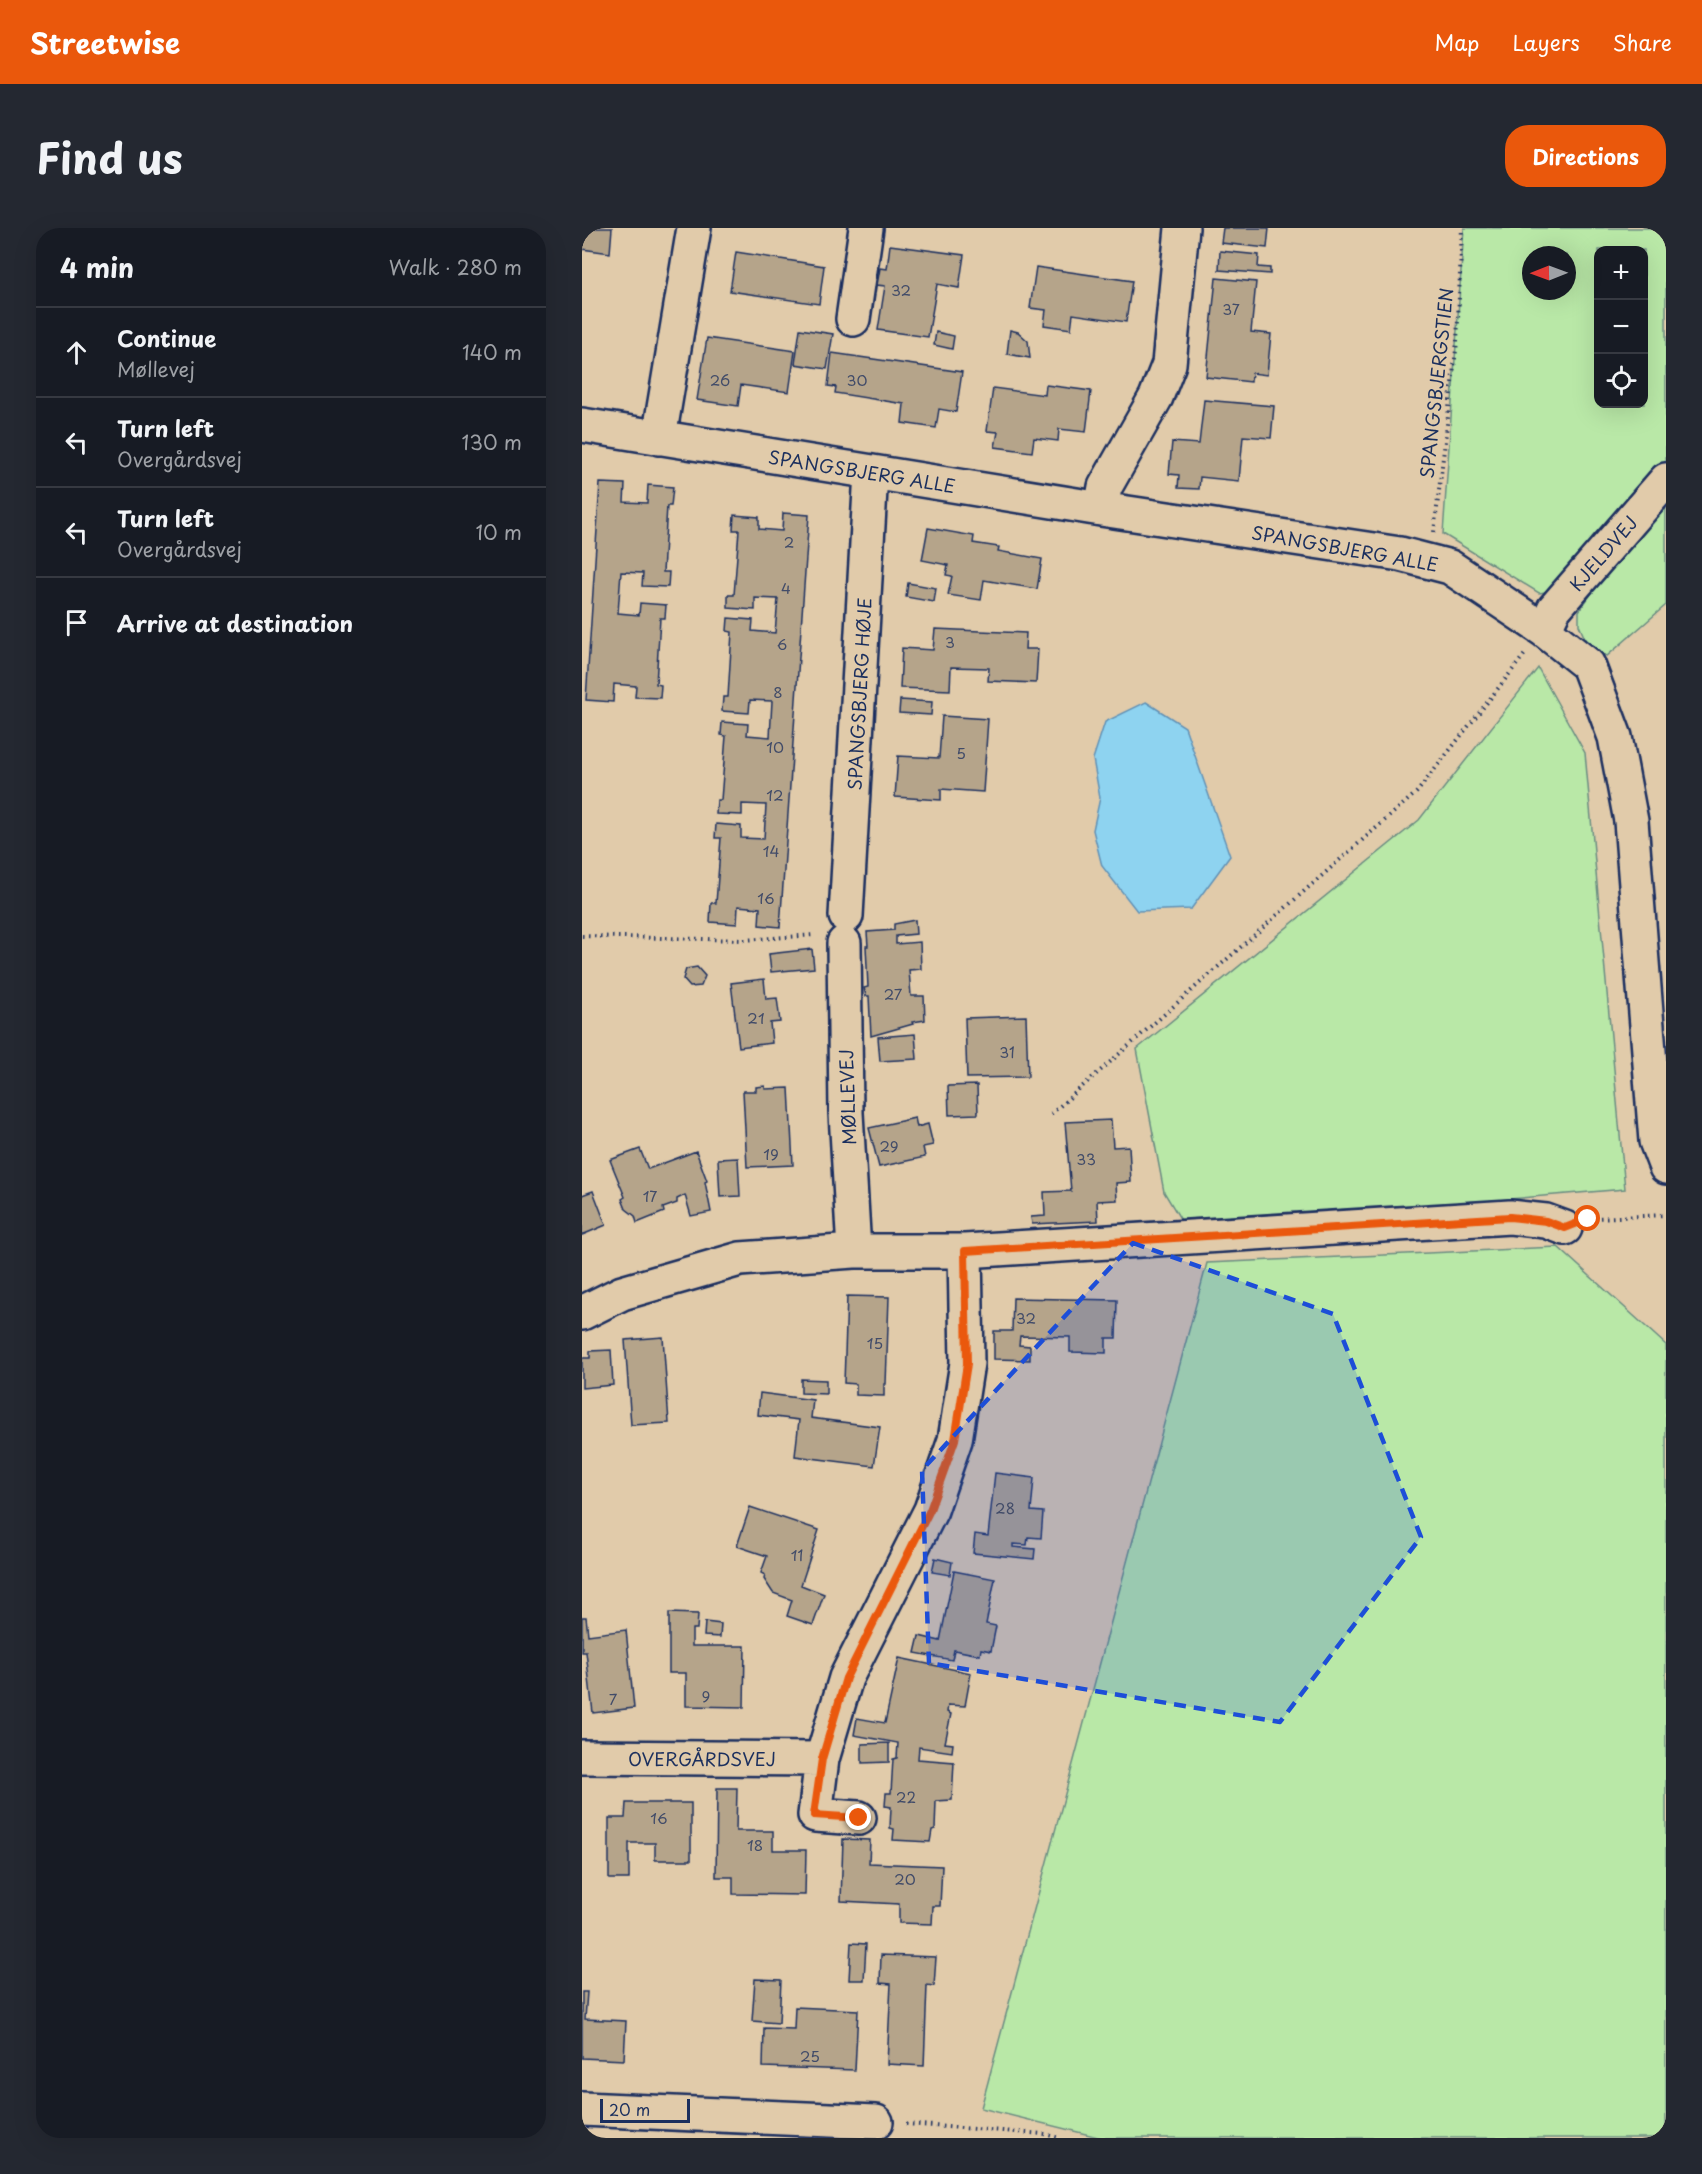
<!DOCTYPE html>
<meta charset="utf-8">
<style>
:root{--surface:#171b24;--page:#242831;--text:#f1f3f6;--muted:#9ea1a6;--line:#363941;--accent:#ea580c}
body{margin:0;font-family:"Playpen Sans",sans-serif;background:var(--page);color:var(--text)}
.controls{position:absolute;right:18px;top:18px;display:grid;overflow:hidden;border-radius:12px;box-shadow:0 6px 24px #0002}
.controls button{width:54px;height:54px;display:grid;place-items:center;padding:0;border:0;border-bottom:2px solid var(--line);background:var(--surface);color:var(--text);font:30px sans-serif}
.compass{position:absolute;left:940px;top:18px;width:54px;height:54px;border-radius:50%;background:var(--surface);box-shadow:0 6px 24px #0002;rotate:269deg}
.scale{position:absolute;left:18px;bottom:15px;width:90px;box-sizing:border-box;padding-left:6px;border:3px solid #1b2f5e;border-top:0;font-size:16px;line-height:21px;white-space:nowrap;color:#1b2f5e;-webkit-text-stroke:4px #e1cbaa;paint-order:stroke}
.stop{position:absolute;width:18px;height:18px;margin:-14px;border:4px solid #ea580c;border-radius:50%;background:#fff}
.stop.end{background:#ea580c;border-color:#fff;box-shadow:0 2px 6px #0008}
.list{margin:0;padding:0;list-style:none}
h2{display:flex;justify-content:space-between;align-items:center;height:78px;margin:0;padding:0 24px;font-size:26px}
h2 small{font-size:20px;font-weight:400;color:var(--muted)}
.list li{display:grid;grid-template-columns:39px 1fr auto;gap:18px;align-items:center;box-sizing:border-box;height:90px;padding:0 24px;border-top:2px solid var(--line)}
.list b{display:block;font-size:22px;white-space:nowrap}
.list p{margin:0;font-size:20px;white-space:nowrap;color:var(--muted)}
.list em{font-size:20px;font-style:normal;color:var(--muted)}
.icon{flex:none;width:33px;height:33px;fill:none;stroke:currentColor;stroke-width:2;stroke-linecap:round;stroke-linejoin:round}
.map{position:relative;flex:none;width:1084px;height:1910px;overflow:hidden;border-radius:24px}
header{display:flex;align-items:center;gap:36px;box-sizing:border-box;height:84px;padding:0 30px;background:var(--accent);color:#fff}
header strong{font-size:28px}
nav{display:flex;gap:33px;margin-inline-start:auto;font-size:21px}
.intro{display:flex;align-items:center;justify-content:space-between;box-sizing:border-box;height:144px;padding:0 36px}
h1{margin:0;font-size:42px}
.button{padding:15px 27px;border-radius:24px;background:var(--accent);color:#fff;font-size:21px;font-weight:700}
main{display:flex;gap:36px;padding:0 36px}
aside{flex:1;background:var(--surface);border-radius:24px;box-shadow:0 6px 24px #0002}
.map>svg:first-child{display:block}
.green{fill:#b9e8a7;stroke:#6a8c82;stroke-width:1.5;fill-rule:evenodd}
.water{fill:#8ed3f0;stroke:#6091b6;stroke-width:1.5}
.building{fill:#b5a48a;stroke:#1b2f5e;stroke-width:1.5}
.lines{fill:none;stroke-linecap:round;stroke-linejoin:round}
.street-casing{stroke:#1b2f5e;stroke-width:38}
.path{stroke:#1b2f5e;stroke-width:4;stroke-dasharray:1.5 4.5;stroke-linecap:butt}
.street{stroke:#e1cbaa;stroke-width:33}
.route{stroke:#ea580c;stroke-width:8}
.marked{fill:#1d4ed8;fill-opacity:0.2;stroke:#1d4ed8;stroke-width:4.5;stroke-dasharray:12 8;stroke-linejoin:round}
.labels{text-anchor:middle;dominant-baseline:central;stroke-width:4.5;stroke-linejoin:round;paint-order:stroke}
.number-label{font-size:15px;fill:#424c69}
.street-label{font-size:18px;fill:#1b2f5e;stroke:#e1cbaa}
</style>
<header>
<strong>Streetwise</strong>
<nav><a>Map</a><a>Layers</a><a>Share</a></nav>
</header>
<div class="intro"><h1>Find us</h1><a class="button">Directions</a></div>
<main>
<aside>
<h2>4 min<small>Walk · 280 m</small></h2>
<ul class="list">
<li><svg class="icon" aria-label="ahead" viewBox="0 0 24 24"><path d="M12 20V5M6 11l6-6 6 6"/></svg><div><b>Continue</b><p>Møllevej</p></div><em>140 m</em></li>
<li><svg class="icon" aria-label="left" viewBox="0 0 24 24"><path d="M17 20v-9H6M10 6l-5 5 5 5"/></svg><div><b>Turn left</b><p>Overgårdsvej</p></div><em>130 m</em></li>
<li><svg class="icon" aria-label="left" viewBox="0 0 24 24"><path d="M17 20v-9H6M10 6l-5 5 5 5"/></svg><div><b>Turn left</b><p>Overgårdsvej</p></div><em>10 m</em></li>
<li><svg class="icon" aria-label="arrive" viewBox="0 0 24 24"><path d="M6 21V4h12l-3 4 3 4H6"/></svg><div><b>Arrive at destination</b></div></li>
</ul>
</aside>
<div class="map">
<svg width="1084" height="1910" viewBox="0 0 1084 1910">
<rect width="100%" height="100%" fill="#e1cbaa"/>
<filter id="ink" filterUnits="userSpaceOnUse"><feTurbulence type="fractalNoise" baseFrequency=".0167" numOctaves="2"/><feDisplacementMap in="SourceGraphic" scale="12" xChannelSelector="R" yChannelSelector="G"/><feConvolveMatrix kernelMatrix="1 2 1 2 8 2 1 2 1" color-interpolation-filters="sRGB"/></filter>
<g filter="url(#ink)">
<path class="green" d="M882,0H1084V237L970,363L957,365L861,306ZM1017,22H1062V176H1017ZM949,27H985V63H949Z
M1084,276V377L1025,428L1007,420L997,397V383L1024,345Z
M956,440L1003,525L1043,961L603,999L582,964L555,821L837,592Z
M976,1019L1084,1117V1910H520L399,1880L625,1035Z"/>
<path class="water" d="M564,474L603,499L648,628L609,681L555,683L520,638L511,602L518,570L511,531L523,494Z"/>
<path class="building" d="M0,0H30L28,25L0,21Z
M641,0H687L685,20L639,15Z
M308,17L382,27L377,60L355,56L346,109L296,102L303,58L295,57L298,40L305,41Z
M638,23L677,27L676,39L688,40V46L637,42Z
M154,24L242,38L237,76L148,63Z
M454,39L550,53L544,94L491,86L489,101L462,97L464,82L448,80Z
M634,50L674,54L669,104L689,106L685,147L670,145L669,154L624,149Z
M218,101L251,106L245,141L213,136Z
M428,102L436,104L446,113L448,130L425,126Z
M354,104L372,108L370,121L352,117Z
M125,110L213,123L207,164L159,157L156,178L115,172Z
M250,125L380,144L374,184L357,181L354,200L320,195L322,176L253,165L254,159L246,158Z
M464,157L509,163L504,204L477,201L476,213L452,210L450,224L413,219L416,204L405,203L411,160L463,167Z
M622,172L692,178L689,210L661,208L657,253L618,249L617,261L596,260L597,247L587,246L590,214L617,216Z
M18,255L43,256L42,274L65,275L66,257L91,259L89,278H85L81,344H87L86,359L60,358L61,345L39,344L36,385L57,387L58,375L84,377L83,390H78L74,456L79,457L78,470L53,469L54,458L32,456L31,474L4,472Z
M201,285L227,287L198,699L177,697L178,680L156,678L155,696L128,694L129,675H134L139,610H133L134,596L159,598V610L182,611L184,577L160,576V587L134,586L135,572H139L144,508L139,507L140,494L166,496L165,507L188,509L190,473L168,472L167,485L140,483L141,469H146L150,404L145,403L146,390L171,392L170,403L193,405L196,371L173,370V382L146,380V367H152L157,302H151L152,287L177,289V301L200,303Z
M346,300L392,308L391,315L417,319L416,323L460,331L455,361L402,352L399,372L366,367L370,348L364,347L366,337L340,332Z
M326,355L354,360L352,374L324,369Z
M353,401L444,405L443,421H456L454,455L406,453L407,440L369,439L368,462L318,460L320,420L351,422Z
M318,472L350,474L349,487L317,485Z
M360,488L406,491L401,564L359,561V572L313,569L316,528L357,530Z
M333,692L334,706L314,708V716L338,714L339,741L327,742L329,768H342L343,792L330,794L331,796L289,808L287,768H284L282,760L286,759L284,718H286L285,704L312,702V696Z
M230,721L232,740L189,744L187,726Z
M115,739L123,748L119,758L108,759L101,751L104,741Z
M182,751L184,771L195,770L198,794L188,795L190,815L157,819L149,755Z
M444,788L446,849L385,850L383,790Z
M333,806L335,831L298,833L296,809Z
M395,857L396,886L367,887L366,858Z
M183,858V861L207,860L211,937L165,939L161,863H174V859Z
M333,890L335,899L346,896L351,917L341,919L343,929L297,939L287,900Z
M529,892L531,919L547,918L549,954L534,955L535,972L515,973L516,993L450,996L449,989L463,988L462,964L489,963L483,894Z
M58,921L66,941L114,923L125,953L123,954L129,984L109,988L103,967L95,971V975L81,980L82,984L55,995L53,988L44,981L40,971L43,969L28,932Z
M156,930L158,968L138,969L136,931Z
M11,963L24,997L0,1007V967Z
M265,1068L307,1069L304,1156H302V1168L274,1167V1156L262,1155Z
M431,1070L535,1072L534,1110H524V1125L488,1124V1109L438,1108L437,1117L448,1118V1132L412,1131V1103H430Z
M81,1109L87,1195L49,1197L43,1112Z
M29,1122L31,1157L0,1160V1130H8V1123Z
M219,1151L244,1152V1166L219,1165Z
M178,1165L231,1172L229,1190L298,1199L292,1238L213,1228L217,1192L176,1187Z
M413,1245L452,1250L449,1283L461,1284L459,1310L446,1309L445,1317L431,1316V1319L453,1321L452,1331L391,1325L393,1306L406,1308Z
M168,1279L237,1302L219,1357L242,1366L231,1397L205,1388L210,1372L191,1365L182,1351L183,1347L179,1345L185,1328L155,1318Z
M353,1330L370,1334L368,1347L350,1344Z
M372,1343L413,1351L404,1396L414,1398L409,1423L399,1421L398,1427L372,1422L370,1432L333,1425L337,1408L358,1413Z
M87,1385L116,1386L115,1401H110V1418H163L162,1479L104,1478V1445H87Z
M0,1389H4L6,1407L44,1402L52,1480L11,1485L4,1424H0Z
M123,1394L139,1396L138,1409L122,1408Z
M317,1430L389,1445L383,1478L366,1477L365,1484L369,1486L363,1515L371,1516L370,1524L337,1519L336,1531L372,1534L370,1572L354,1573L353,1601L350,1602L348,1614L311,1612L312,1601L308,1600L309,1579L303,1578L304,1565H309L311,1531L315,1530L316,1515L272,1507L275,1490L303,1495Z
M307,1515V1534L280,1535V1516Z
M135,1560H155L154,1603H191V1622H224L223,1667L151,1666V1649H134Z
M44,1575H109V1632H73V1615H47V1651H27V1590H43Z
M261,1611L288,1612L287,1635L360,1638L358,1678H351L350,1696L317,1695V1676L259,1673Z
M269,1715L284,1716L282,1752H267Z
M299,1727L354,1729L352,1758L345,1757L342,1838L305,1836L309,1756L298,1755Z
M173,1751L199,1752L197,1795L170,1793Z
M0,1764H5L3,1791L44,1793L42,1832L0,1830Z
M213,1779L276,1782L273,1842L181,1839L182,1800L212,1801Z"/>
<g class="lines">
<g class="street-casing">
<path id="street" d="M271,91L284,0
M0,197L519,281L818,326L868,339L962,402L1006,437L1033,509L1049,593L1074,913L1084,939
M77,210L112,0
M519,281L523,259L574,169L587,136L600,0
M962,402L972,381L1084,252
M264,688L289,244
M262,715L264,885L272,1023
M0,1085L40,1065L158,1031L272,1023H383L928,989L964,993L983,1000
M0,1529L240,1531L264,1450L349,1282L373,1212L385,1135L383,1023
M240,1531L233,1587L277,1590
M0,1881L294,1894"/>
</g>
<path class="path" d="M852,304L875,114L880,0
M0,708L162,712L233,707
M469,886L835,564L943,426
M1012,990L1084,987
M324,1896L462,1906L478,1910"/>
<use href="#street" class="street"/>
</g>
</g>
<g class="lines" filter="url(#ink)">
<path class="route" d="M277,1590L232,1587L240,1531L264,1450L348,1282L373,1212L385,1136L383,1023L928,989L964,993L983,1000L1006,991"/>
</g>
<path class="marked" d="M551,1015L751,1086L839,1309L698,1494L347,1435L340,1242Z"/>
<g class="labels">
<g class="number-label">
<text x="319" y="61">32</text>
<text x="649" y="80">37</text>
<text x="138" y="151">26</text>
<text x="275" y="151">30</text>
<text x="207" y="313">2</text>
<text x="204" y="359">4</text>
<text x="368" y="413">3</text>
<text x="200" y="415">6</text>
<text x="196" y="463">8</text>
<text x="193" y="518">10</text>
<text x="379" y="524">5</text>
<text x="193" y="566">12</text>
<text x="189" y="622">14</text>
<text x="184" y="669">16</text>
<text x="311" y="765">27</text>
<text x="174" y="789">21</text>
<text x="425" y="823">31</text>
<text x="307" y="917">29</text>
<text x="189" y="925">19</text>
<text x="504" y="930">33</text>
<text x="68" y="967">17</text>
<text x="444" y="1089">32</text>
<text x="293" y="1114">15</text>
<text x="423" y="1279">28</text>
<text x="215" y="1326">11</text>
<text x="124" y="1467">9</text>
<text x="31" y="1470">7</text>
<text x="324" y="1568">22</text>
<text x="77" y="1589">16</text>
<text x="173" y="1616">18</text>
<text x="323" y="1650">20</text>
<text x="228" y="1827">25</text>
</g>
<g class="street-label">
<text transform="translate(854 155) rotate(-84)">SPANGSBJERGSTIEN</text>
<text transform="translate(280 243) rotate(9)">SPANGSBJERG ALLE</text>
<text transform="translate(763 320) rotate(10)">SPANGSBJERG ALLE</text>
<text transform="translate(1021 325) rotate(-49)">KJELDVEJ</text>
<text transform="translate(277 466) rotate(-87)">SPANGSBJERG HØJE</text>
<text transform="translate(265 869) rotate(-92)">MØLLEVEJ</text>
<text x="120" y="1530">OVERGÅRDSVEJ</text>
</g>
</g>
</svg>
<div class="controls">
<button>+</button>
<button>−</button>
<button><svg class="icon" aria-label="locate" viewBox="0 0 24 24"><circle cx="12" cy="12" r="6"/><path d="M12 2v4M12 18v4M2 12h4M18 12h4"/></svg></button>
</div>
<svg class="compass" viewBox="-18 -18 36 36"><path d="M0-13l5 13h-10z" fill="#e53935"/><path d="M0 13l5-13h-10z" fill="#9ea1a6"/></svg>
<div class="scale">20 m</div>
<div class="stop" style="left:1006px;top:991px"></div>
<div class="stop end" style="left:277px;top:1590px"></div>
</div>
</main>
